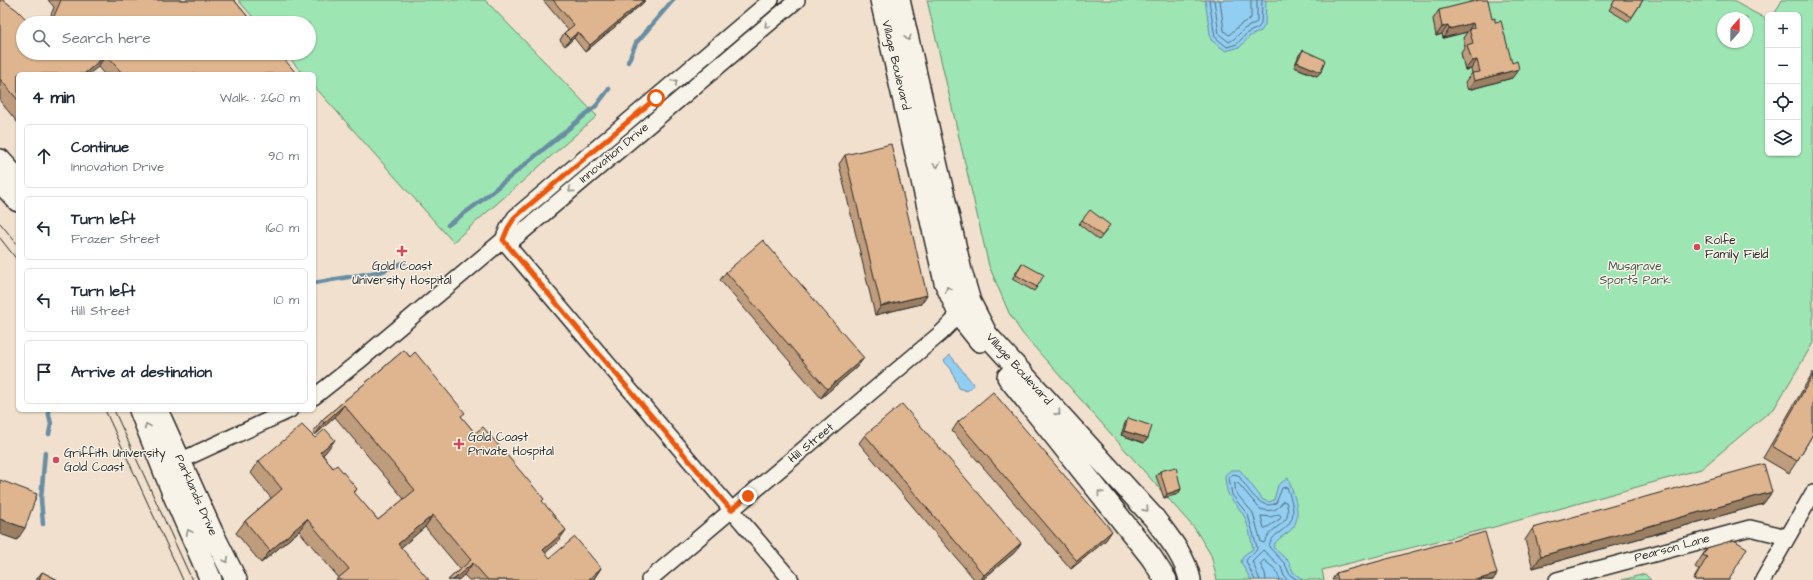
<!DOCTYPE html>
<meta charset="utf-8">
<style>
:root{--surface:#fff;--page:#f2f2f3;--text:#1f2937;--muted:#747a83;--line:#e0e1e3}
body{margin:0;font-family:"Architects Daughter",sans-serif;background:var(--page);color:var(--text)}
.controls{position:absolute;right:12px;top:12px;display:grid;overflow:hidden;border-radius:6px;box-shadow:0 1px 3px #0004}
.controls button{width:36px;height:36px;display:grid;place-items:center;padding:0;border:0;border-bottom:1px solid var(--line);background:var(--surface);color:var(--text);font:20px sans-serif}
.compass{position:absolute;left:1717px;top:12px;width:36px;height:36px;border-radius:50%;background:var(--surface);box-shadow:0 1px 3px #0004;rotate:21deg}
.stop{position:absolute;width:12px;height:12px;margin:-9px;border:3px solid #ea580c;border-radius:50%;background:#fff}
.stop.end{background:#ea580c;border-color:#fff;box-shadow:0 1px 4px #0008}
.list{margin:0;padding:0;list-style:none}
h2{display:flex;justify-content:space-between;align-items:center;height:52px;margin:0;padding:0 16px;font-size:17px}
h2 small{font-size:13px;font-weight:400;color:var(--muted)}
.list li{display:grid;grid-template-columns:26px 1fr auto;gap:12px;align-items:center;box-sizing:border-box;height:64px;margin:0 8px 8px;padding:0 8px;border:1px solid var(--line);border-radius:6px}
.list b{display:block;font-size:15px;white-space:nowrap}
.list p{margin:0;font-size:13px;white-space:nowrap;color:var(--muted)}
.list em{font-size:13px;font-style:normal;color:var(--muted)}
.icon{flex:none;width:22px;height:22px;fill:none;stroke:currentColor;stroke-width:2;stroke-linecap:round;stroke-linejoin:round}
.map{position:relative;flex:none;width:1813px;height:580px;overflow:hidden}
.search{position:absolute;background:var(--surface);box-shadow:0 1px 3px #0004;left:16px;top:16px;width:300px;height:44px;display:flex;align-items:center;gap:10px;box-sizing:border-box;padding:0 14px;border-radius:22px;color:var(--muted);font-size:15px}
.panel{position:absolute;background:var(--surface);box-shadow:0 1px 3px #0004;left:16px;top:72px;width:300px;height:340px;border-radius:6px}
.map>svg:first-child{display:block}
.green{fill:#9de5b3;stroke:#64886f;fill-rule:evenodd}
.water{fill:#92cef2;stroke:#698da2}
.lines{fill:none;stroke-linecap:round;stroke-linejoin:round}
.shore{stroke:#546c7b;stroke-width:1}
.stream{stroke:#698da2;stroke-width:4.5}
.street-casing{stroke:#2b2b2b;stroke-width:18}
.secondary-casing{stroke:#2b2b2b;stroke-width:24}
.street{stroke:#f7f3e8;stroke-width:15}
.secondary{stroke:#f7f3e8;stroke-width:21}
.tram{stroke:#2b2b2b;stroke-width:1}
.wall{fill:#bf9c7b;stroke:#2b2b2b}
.shaded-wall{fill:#9b7f64;stroke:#2b2b2b}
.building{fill:#deb58f;stroke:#2b2b2b}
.oneway{stroke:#918f8a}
.route{stroke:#ea580c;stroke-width:5}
.poi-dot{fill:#d1495b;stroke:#f7f3e8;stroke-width:1.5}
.labels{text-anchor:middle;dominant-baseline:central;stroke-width:3;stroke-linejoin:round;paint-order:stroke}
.street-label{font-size:12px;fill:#2b2b2b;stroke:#f7f3e8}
.poi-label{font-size:12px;fill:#2b2b2b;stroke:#f7f3e8;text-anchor:start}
.park-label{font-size:12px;fill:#485a4d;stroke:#f7f3e8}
</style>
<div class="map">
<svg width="1813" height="580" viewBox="0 0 1813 580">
<rect width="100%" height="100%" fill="#f0e0cd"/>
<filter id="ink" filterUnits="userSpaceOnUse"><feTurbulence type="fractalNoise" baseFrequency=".025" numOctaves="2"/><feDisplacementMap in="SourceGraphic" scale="8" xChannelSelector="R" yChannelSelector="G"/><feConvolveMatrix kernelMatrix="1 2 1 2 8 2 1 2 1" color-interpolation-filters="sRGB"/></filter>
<g filter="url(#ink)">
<path class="green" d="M238,0H485L597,116L453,242L314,86V74H303L285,53H309V23H258Z
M927,0H1731L1768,20V153H1798V15H1774L1782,0H1813V343L1775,407L1701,469L1498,526L1322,570L1324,580H1217L1211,555L1195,529L1022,333L1009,313L989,266ZM1723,18H1747V42H1723Z
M1645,574L1651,580H1622Z"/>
<path class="water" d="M1205,0H1266L1265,25L1261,31L1250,36L1240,47L1226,51L1211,40Z
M950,355L974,385L967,391L959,388L951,369L944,361Z
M1231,470H1240L1263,500L1269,502L1274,500L1278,485L1288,478C1293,494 1304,516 1291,530C1284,536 1277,538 1273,547L1289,562L1293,572L1303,580H1251L1241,562L1244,555L1253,549C1251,539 1249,527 1245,518C1235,498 1226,503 1225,475Z"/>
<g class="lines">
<path class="shore" d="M1209,0L1215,37L1227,47L1237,44L1247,33L1258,28L1261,24L1262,0
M1214,0L1219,34L1229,42L1234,39L1244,29L1257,22V0
M1220,0L1224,31L1229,35L1241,24L1251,18V0
M1235,483H1238L1260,509C1270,512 1278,511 1283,501L1286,502C1292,521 1282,522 1271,532C1268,535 1266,540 1264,543L1261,542L1253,513L1236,493Z
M1279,514L1281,516L1280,519L1266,528H1264L1261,516L1271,517Z
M1255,580L1246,561C1248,555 1257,554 1257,547L1248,515L1232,495L1229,478L1233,474L1238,475C1247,487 1260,512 1276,503L1282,488L1287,487C1293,506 1299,519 1280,532C1274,536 1270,540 1269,547L1285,564L1290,575L1298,580
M1260,580L1252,561L1263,550L1281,567L1284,576L1288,580
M1266,580L1265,573L1260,564L1264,560L1276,570L1280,580"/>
<path class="stream" d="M628,62L636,43L673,0
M448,225L477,204L596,106L609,89
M314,283L383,271L405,262
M48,410L51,424L49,434
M43,524L41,499L45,452"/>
<g class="street-casing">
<path id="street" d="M503,240L791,580
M503,240L514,239L797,0
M314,397L358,362L503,240L508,228L515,217L771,0
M171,465L290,410
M649,580L941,333L965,309
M1557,580L1750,528L1787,537
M1763,580L1813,493"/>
</g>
<g class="secondary-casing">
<path id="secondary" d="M881,0L945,282L960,316L980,341
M899,0L961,271L970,302L987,335L1154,518C1168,537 1185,556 1190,580
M0,160L18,180
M0,181L18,201
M1008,377L1151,557L1166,580
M140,410L175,498L211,580
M157,410L212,532L236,580"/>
</g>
<use href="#street" class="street"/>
<use href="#secondary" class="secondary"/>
<path class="tram" d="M0,223L18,245
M0,238L18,261
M105,410L183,580
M114,410L192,580"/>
</g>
<path class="wall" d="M0,0L23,53H279L295,74H104L98,67L18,74V123L0,101Z
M48,0H234L253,23H48L54,7Z
M543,0H645L643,3L585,52L574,38L565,46L560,40L564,33L568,30Z
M1615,0H1643L1629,22L1609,10Z
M1439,10L1492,19L1512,78L1468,90L1465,82L1472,73L1471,69L1465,70L1461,53L1465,47L1463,38L1467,32L1443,38L1442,34L1436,36L1433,19Z
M1303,50L1321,72L1317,76L1294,67L1299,55Z
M845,155L921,304L875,315L839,164Z
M1082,220L1107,230L1099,240L1079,224Z
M1022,263L1037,287L1034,291L1012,279Z
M726,272L857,367L821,398L720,280Z
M404,350L475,433L542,502L558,542L545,553L550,558L601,568L593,580H469L464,575L458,580H448L460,569L425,527L401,547L339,578L299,531L261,563L236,533L245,521L271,498L251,473L259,461L326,452L323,455L333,468L357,489L354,493L378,520L404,499L335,417L315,435L313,432L322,420Z
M1813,372V434L1797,461L1789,473L1763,458Z
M1128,418L1148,438L1144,443L1121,435L1125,423Z
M958,422L1106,540L1071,569L952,431Z
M865,435L1015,552L982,580H975L859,443Z
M1160,471L1181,489L1178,494L1164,498L1156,476Z
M1772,492L1763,504L1533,568L1525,540L1533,528Z
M1707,548L1729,580H1693L1699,570L1695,567Z
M42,572L58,580H36Z
M1336,573L1493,580H1332Z"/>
<path class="shaded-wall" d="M644,0H645L643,3L585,52L590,45Z
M1473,23L1467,32L1443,38L1449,29Z
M1448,26L1442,34L1436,36L1442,27Z
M578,32L574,38L565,46L570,39Z
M106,55L98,67L89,74H84Z
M1477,60L1471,69L1465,70L1472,61Z
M1297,62L1321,72L1317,76L1294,67Z
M1519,69L1512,78L1468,90L1474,81Z
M927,295L921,304L875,315L881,306Z
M864,358L857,367L821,398L827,389Z
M344,405L335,417L315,435L324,423Z
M1124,431L1148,438L1144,443L1121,435Z
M335,440L326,452L312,464L320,452Z
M1181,489L1178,494L1164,498L1167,494Z
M1772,492L1763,504L1533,568L1541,556Z
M433,515L425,527L390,557L398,544Z
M0,519L25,528L17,540L0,534Z
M307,519L299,531L261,563L270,551Z
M566,530L558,542L535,562L543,550Z
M1112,531L1106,540L1071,569L1077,561Z
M1021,543L1015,552L982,580H981L984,575Z
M473,563L464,575L458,580H453Z
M601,568L593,580H588Z
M1497,574L1493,580H1476Z"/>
<path class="building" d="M0,0H3L17,10L30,23H23V53H279L296,73L294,74H123L106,55L84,74H18V100L0,79Z
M61,0H234L253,23H51Z
M553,0H644L590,45L578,32L570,39L564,33L574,25Z
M1479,0H1488L1492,19L1495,18V22L1501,21L1512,63L1517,61L1519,69L1474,81L1472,73L1480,72L1477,60L1472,61L1467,45L1473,43L1469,29L1474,28L1473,23L1449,29L1448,26L1442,27L1439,10Z
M1615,0H1643L1632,17L1612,5Z
M1303,50L1325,60L1321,72L1297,62Z
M891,144L927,295L881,306L845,155Z
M1090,210L1110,225L1102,236L1082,220Z
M763,240L864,358L827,389L726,272Z
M1022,263L1044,275L1037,287L1016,275Z
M404,350L410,357L415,352L465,413L461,416L475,433L483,427L544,499L542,501L566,530L543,550L550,558L575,537L601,568L588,580H488L473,563L453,580H448L471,560L433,515L398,544L429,580H336L349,569L307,519L270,551L245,521L282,489L259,461L302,425L315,438L325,429L335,440L320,452L333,468L337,465L357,489L354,492L378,520L415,490L344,405L324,423L322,420Z
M1813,375V434L1797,461L1772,446Z
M993,392L1112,531L1077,561L958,422Z
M902,404L1021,543L984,575L865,435Z
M1128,418L1152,426L1148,438L1124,431Z
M1764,464L1772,492L1541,556L1533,528Z
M1176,467L1181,489L1167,494L1160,471Z
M0,480L37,494L25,528L0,519Z
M1485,532L1497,574L1476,580H1338L1336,573Z
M1734,540L1747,548L1729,580H1694L1707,557L1703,555L1707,548Z
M42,572L58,580H39Z"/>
<defs><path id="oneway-chevron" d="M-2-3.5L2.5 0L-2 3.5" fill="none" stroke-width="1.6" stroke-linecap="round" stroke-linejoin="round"/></defs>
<g class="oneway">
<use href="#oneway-chevron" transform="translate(767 25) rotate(140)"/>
<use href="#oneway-chevron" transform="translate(908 38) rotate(77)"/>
<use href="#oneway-chevron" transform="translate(675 82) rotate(-40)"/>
<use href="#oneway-chevron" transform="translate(937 165) rotate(77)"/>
<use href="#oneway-chevron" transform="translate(571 190) rotate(139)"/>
<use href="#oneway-chevron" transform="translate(948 289) rotate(-114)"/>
<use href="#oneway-chevron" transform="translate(1058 413) rotate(48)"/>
<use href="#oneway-chevron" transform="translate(147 426) rotate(-112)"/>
<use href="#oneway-chevron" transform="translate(1100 493) rotate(-128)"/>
<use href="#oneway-chevron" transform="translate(1146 509) rotate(48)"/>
<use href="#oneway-chevron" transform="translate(189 532) rotate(-114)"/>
<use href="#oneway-chevron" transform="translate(226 560) rotate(63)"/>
</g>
</g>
<g class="lines" filter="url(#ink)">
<path class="route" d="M656,98L515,217L508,228L503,240L731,510L748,496"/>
</g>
<g class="poi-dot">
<circle cx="1697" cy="247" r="4"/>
<path d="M400 245h4v4h4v4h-4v4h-4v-4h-4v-4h4z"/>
<path d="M457 438h4v4h4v4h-4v4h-4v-4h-4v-4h4z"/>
<circle cx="56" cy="460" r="4"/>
</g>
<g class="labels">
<g class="street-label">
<text transform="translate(896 65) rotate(77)">Village Boulevard</text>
<text transform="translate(614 153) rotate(-40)">Innovation Drive</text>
<text transform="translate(1019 369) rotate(48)">Village Boulevard</text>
<text transform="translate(811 443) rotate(-40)">Hill Street</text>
<text transform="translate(196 495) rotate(66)">Parklands Drive</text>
<text transform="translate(1672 548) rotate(-15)">Pearson Lane</text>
</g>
<g class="poi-label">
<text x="1705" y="240">Rolfe<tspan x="1705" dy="14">Family Field</tspan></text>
<text x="402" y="266" text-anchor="middle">Gold Coast<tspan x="402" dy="14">University Hospital</tspan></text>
<text x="468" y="437">Gold Coast<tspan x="468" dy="14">Private Hospital</tspan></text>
<text x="64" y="453">Griffith University<tspan x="64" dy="14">Gold Coast</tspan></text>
</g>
<g class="park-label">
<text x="1635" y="266">Musgrave<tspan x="1635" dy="14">Sports Park</tspan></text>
</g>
</g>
</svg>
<div class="controls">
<button>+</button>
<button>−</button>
<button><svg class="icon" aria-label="locate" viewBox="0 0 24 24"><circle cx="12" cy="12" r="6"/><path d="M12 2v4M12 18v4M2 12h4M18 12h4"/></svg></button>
<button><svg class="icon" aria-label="layers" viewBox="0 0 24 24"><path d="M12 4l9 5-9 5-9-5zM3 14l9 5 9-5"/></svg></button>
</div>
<svg class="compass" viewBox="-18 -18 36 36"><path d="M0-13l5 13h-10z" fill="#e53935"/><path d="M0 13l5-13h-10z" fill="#747a83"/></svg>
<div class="stop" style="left:656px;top:98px"></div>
<div class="stop end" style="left:748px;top:496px"></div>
<div class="search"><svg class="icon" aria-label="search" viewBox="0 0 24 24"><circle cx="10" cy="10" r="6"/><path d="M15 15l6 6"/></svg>Search here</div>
<section class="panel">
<h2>4 min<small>Walk · 260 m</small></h2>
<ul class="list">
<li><svg class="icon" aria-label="ahead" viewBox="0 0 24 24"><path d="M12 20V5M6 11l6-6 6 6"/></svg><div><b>Continue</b><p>Innovation Drive</p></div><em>90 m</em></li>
<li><svg class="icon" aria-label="left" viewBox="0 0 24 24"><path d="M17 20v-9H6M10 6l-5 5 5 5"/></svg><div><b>Turn left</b><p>Frazer Street</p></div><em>160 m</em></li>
<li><svg class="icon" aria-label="left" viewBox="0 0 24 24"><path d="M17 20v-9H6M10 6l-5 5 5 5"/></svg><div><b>Turn left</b><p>Hill Street</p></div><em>10 m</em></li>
<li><svg class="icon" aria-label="arrive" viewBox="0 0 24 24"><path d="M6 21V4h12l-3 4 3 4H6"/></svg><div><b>Arrive at destination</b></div></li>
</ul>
</section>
</div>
